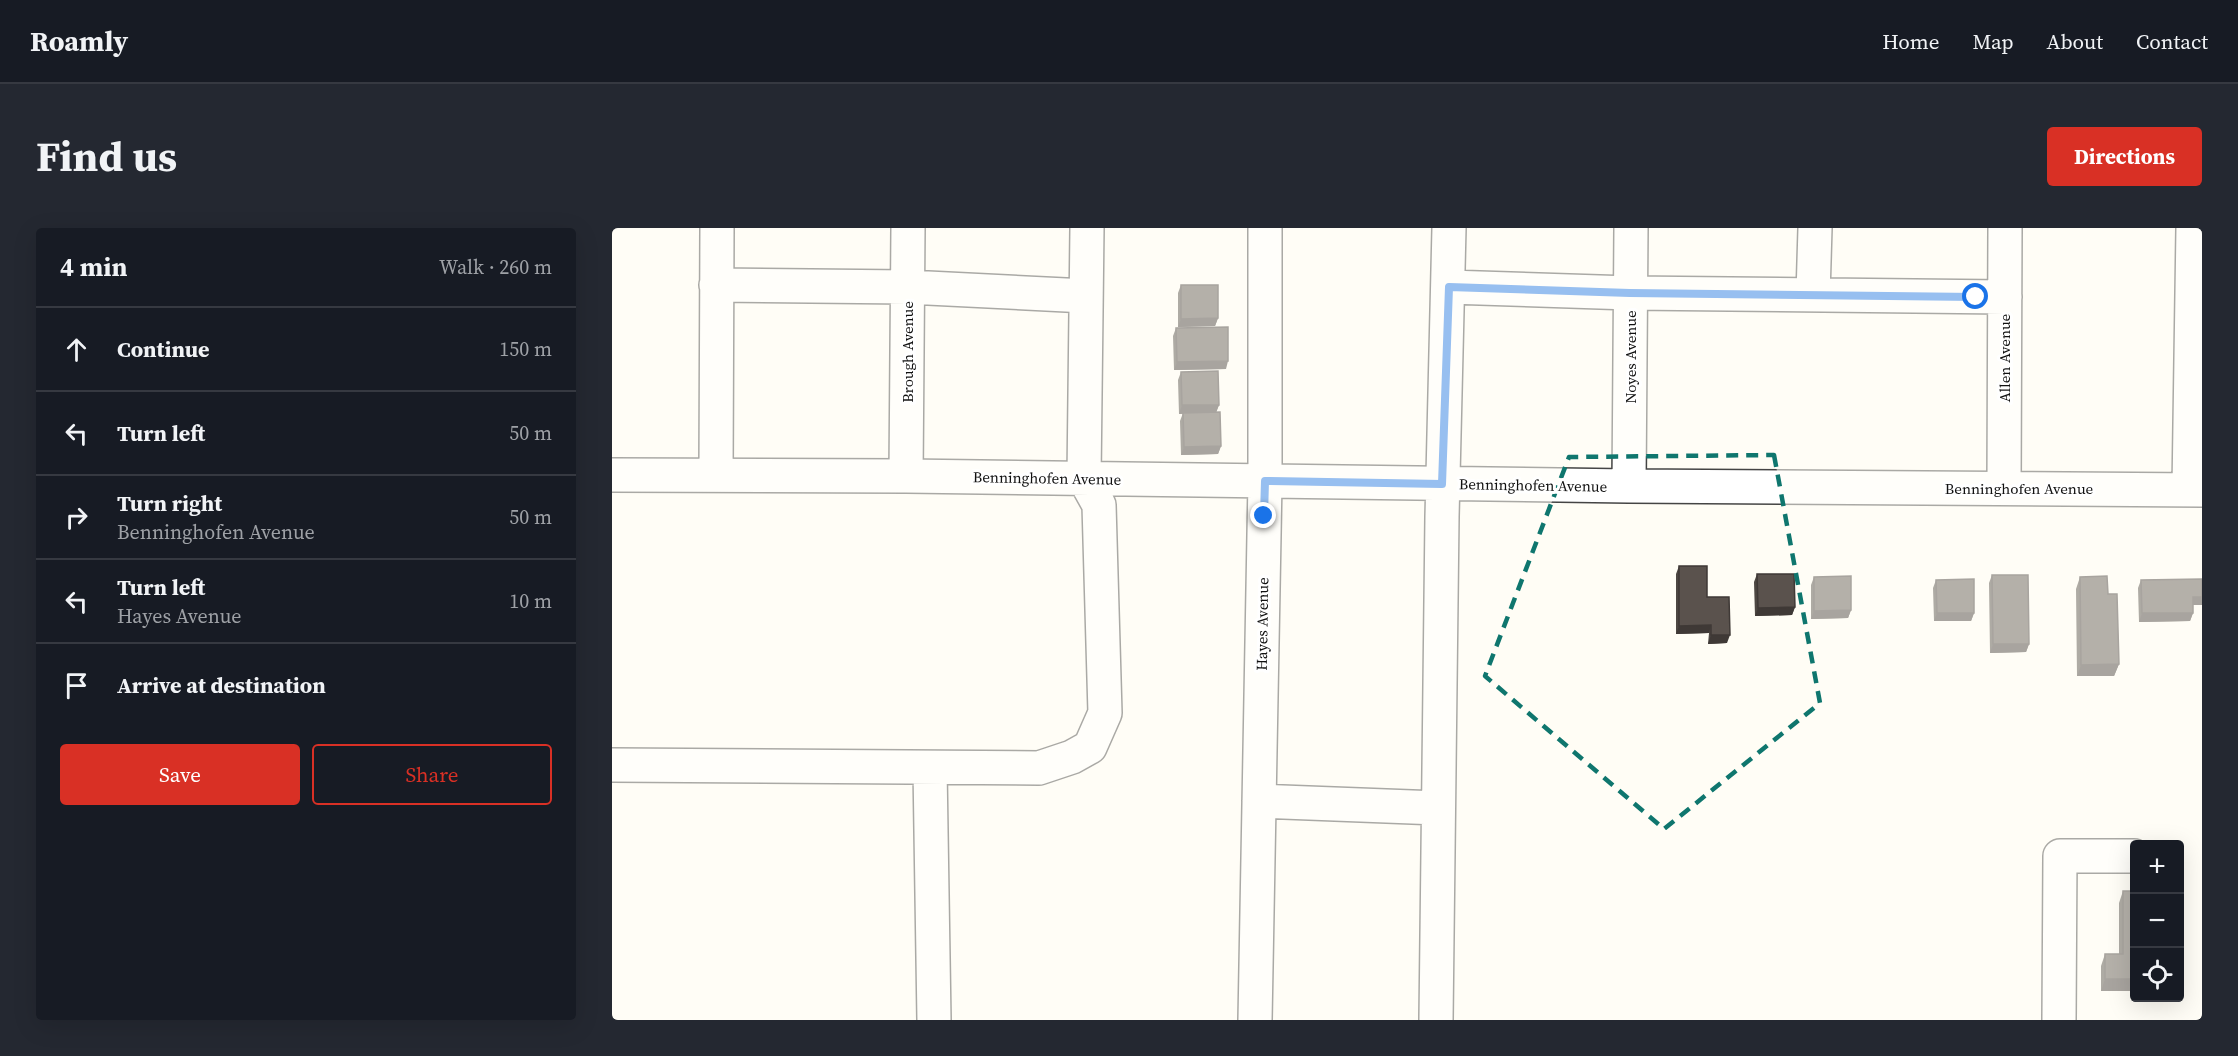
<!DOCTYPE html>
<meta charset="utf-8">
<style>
:root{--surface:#171b24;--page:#242831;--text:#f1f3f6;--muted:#9ea1a6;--line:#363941;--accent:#d93025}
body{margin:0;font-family:"Source Serif 4",serif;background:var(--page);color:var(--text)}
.controls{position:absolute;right:18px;bottom:18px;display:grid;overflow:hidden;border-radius:6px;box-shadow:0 6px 24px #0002}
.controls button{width:54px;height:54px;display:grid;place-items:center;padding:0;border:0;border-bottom:2px solid var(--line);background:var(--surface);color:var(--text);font:30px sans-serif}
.stop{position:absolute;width:18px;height:18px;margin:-14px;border:4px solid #1a73e8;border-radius:50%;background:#fff}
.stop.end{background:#1a73e8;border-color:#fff;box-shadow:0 2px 6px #0008}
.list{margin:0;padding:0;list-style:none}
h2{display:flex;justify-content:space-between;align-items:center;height:78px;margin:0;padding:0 24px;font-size:26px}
h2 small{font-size:20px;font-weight:400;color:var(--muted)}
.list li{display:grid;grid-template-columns:39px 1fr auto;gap:18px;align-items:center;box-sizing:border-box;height:84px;padding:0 24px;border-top:2px solid var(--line)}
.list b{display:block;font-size:22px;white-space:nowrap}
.list p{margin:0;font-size:20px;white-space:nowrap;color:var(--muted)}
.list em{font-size:20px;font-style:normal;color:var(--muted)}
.actions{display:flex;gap:12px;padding:18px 24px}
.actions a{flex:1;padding:14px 0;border:2px solid var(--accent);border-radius:6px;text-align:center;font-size:21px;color:var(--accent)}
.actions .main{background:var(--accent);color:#fff}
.icon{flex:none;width:33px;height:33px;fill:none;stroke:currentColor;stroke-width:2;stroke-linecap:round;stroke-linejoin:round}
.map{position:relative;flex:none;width:1590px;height:792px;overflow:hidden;border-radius:6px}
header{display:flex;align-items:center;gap:36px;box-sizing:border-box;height:84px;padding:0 30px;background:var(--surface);border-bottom:2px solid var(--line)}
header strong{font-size:28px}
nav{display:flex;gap:33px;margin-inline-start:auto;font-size:21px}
.intro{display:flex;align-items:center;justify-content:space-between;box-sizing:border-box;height:144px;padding:0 36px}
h1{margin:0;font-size:42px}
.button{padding:15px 27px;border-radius:6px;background:var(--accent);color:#fff;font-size:21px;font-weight:700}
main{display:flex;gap:36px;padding:0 36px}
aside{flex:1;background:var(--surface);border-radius:6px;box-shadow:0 6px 24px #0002}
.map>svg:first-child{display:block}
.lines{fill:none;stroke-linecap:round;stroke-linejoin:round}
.minor-casing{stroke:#444;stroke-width:36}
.minor{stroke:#fff;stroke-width:33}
.wall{fill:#4d4742}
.shaded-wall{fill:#3f3936}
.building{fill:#5a524d;stroke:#3f3936;stroke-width:1.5}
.route{stroke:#1a73e8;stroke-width:8}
.marked{fill:none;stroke:#0f766e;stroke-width:4.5;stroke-dasharray:12 8;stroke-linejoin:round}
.labels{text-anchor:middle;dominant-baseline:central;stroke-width:6;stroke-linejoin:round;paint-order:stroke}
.street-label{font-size:15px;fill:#111;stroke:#fff}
</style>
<header>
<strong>Roamly</strong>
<nav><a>Home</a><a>Map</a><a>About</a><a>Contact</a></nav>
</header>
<div class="intro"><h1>Find us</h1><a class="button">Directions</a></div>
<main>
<aside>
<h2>4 min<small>Walk · 260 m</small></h2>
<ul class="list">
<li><svg class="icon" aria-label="ahead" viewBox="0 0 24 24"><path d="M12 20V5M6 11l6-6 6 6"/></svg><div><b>Continue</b></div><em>150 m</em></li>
<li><svg class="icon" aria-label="left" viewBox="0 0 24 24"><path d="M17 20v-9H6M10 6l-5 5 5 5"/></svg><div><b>Turn left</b></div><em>50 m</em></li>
<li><svg class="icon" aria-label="right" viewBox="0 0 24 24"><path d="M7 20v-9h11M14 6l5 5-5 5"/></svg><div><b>Turn right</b><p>Benninghofen Avenue</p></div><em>50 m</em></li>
<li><svg class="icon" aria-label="left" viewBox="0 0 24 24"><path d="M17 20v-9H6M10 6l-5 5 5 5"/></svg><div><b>Turn left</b><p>Hayes Avenue</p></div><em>10 m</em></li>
<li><svg class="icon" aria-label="arrive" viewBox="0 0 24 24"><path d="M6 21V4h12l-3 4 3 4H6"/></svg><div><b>Arrive at destination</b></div></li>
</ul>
<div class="actions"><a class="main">Save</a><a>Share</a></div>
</aside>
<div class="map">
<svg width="1590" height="792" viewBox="0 0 1590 792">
<rect width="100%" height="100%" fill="#fffdf5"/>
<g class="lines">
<g class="minor-casing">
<path id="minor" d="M104,57L296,59L474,68
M837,59L1018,65L1393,69
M1201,67L1203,0
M0,247L294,248L1017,258L1590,262
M104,247L105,0
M294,248L296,0
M1017,258L1019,0
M1392,260L1393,0
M1577,262L1581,0
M0,537L427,540L460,529L478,519L493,485L487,277L472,250L475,0
M318,540L322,792
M647,573L826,580
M643,792L653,253V0
M824,792L830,289L837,0
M1447,792L1448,628H1522"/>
</g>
<use href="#minor" class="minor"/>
</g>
<path class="wall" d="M569,57L606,90L603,98L566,99V65Z
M564,100L614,141L562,142L561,108Z
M569,144L607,177L604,184L609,218L606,226L569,227L568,193L571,185L567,186L566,152Z
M1067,338L1095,369L1115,415L1096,416L1097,405L1064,406V346Z
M1145,346L1183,379L1180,387L1143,388L1142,354Z
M1380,347L1417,416L1414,424L1378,425L1377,355Z
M1202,349L1239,382L1236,390L1199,391V357Z
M1468,349L1496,366L1507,436L1502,448H1465L1464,361Z
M1590,351V377H1581V385L1578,393L1527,394L1526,360L1529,352Z
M1324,352L1362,385L1359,393H1322L1321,360Z
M1511,663H1522V763H1489V738L1493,726H1507V675Z"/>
<path class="shaded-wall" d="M606,90L603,98L566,99L569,91Z
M616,133L614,141L562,142L565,134Z
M570,177H607L604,185L567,186Z
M609,218L606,226L569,227L572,219Z
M1581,369H1590V377H1578Z
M1183,379L1180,387L1143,388L1146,380Z
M1239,382L1236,390L1199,391L1202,383Z
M1325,385H1362L1359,393H1322Z
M1530,385H1581L1578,393L1527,394Z
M1099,397L1097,405L1064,406L1067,398Z
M1099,407H1118L1115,415L1096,416Z
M1381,416H1417L1414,424L1378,425Z
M1507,436L1502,448H1465L1469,437Z
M1493,751H1522V763H1489Z"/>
<path class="building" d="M569,57H606V90L569,91Z
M616,99V133L565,134L564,100Z
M606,143L607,177H570L569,144Z
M608,184L609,218L572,219L571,185Z
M1067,338H1095V369H1117L1118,407H1099V397L1067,398Z
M1145,346H1182L1183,379L1146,380Z
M1380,347H1416L1417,416H1381Z
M1239,348V382L1202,383V349Z
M1495,348L1496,366H1505L1507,436L1469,437L1468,349Z
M1362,351V385H1325L1324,352Z
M1590,351V369H1581V385H1530L1529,352Z
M1511,663H1522V751H1493V726H1511Z"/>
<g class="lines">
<path class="route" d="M652,288L653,253L830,256L837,59L1018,65L1364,69"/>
</g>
<path d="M0 0H1590V792H0ZM1162,227L1208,475L1052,601L873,448L957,229Z" fill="#fffdf5" fill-opacity=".55" fill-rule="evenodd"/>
<path class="marked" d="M1162,227L1208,475L1052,601L873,448L957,229Z"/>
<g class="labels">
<g class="street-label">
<text transform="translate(295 124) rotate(-90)">Brough Avenue</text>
<text transform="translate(1018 129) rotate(-90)">Noyes Avenue</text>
<text transform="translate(1392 130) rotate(-90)">Allen Avenue</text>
<text transform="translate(435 250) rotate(1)">Benninghofen Avenue</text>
<text transform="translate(921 257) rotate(1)">Benninghofen Avenue</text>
<text x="1407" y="260">Benninghofen Avenue</text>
<text transform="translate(650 396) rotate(-89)">Hayes Avenue</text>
</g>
</g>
</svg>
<div class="controls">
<button>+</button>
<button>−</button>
<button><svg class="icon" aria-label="locate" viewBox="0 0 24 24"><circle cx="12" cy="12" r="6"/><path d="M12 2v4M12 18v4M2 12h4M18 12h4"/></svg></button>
</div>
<div class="stop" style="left:1364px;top:69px"></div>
<div class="stop end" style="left:652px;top:288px"></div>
</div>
</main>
